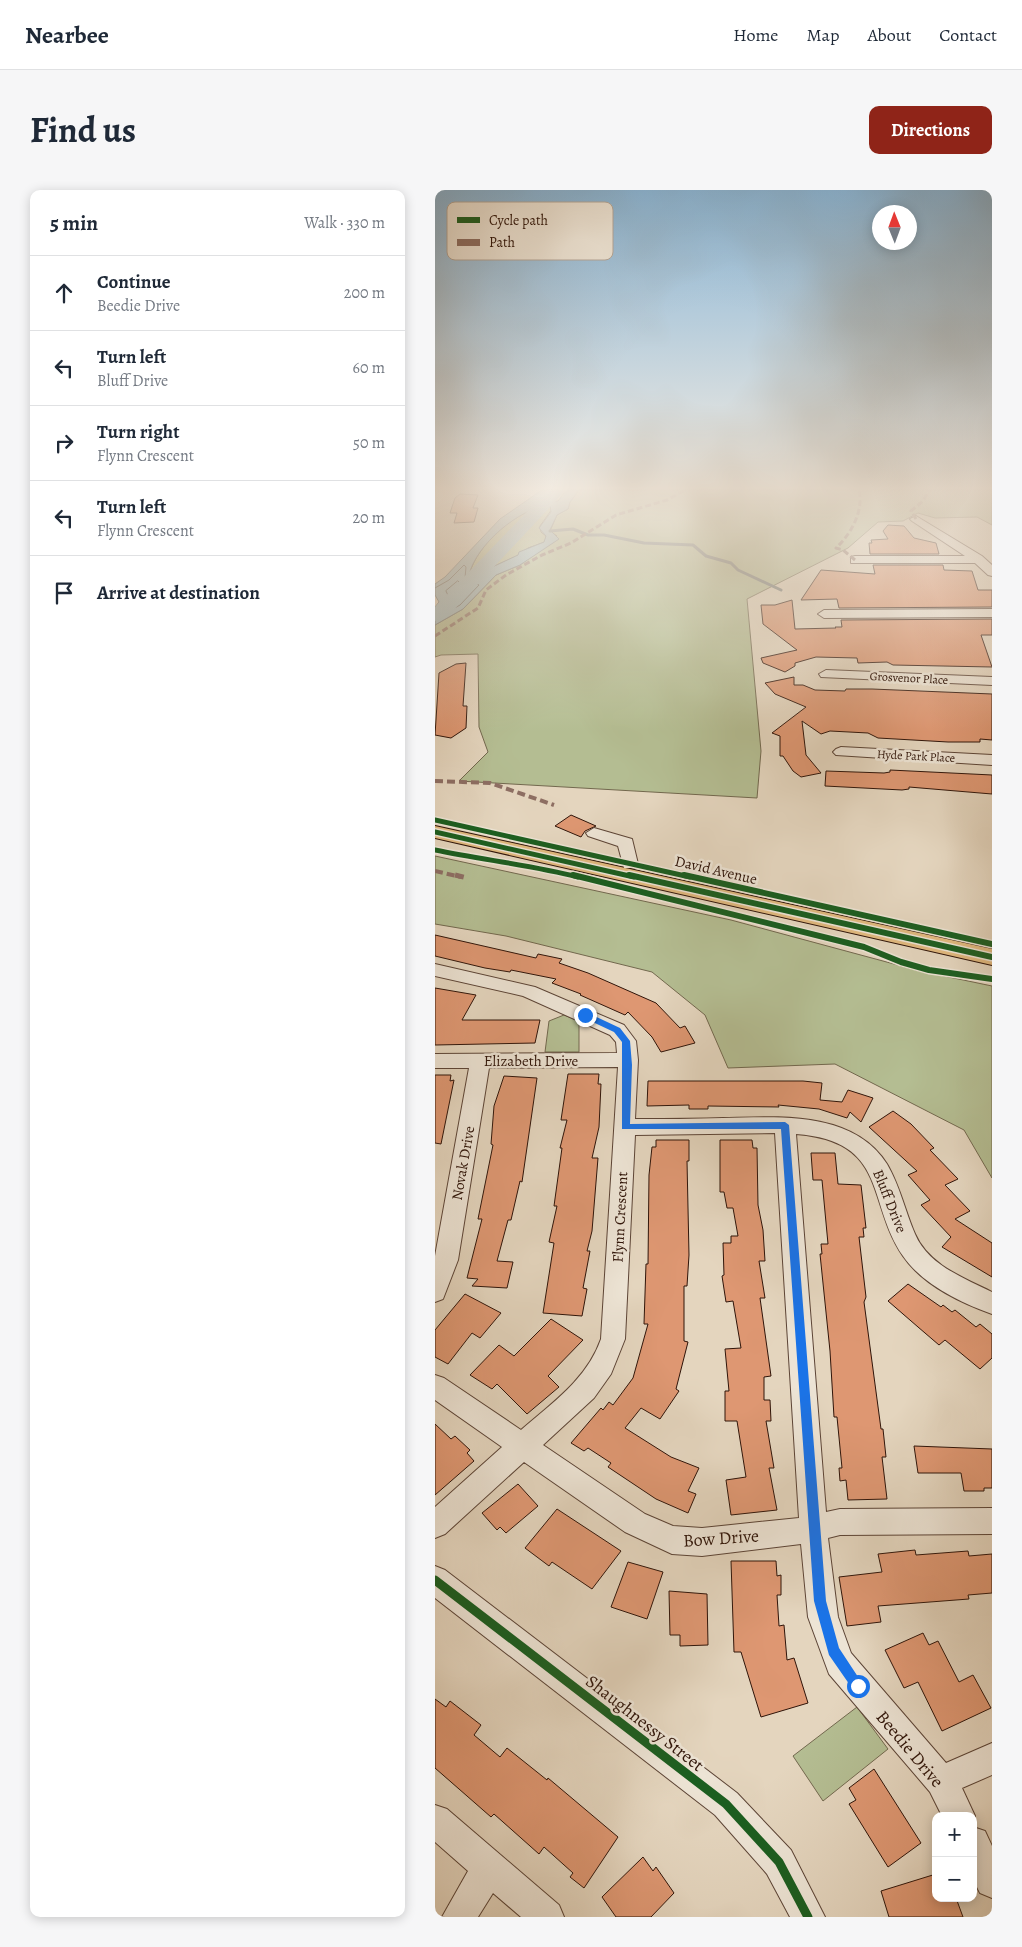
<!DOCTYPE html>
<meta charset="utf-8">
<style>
:root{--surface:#fff;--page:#f6f6f7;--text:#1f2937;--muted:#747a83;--line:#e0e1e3;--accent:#8f2418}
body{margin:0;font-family:Alegreya,serif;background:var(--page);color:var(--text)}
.controls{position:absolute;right:15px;bottom:15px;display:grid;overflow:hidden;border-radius:10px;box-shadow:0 2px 12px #0003}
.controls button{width:45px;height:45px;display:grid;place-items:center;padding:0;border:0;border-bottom:1px solid var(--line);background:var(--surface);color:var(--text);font:25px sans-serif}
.compass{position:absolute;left:437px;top:15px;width:45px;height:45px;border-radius:50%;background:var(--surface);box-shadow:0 2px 12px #0003;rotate:359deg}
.stop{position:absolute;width:15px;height:15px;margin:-11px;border:4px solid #1a73e8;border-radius:50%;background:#fff}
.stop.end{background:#1a73e8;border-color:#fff;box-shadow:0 1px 5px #0008}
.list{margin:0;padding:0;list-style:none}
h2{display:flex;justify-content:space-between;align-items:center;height:65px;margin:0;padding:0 20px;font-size:21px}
h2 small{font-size:16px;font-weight:400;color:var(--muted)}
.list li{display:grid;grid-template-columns:32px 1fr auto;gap:15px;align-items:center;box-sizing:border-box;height:75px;padding:0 20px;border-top:1px solid var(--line)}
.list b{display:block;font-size:19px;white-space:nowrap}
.list p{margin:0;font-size:16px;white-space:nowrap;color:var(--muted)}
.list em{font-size:16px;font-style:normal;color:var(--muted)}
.icon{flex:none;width:28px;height:28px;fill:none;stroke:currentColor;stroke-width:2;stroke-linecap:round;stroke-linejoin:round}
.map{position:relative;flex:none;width:557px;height:1727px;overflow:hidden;border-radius:10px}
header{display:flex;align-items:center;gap:30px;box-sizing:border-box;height:70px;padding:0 25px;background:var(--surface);border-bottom:1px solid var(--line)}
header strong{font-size:24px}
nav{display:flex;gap:28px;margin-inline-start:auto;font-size:18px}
.intro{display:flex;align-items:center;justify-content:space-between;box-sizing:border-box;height:120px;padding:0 30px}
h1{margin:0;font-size:35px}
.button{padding:12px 22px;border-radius:10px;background:var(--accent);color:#fff;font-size:18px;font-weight:700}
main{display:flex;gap:30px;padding:0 30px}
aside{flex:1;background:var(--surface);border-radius:10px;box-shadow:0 2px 12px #0003}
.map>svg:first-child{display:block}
.green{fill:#b4bd92;stroke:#72684e}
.water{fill:#9ab6bc;stroke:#6f7574;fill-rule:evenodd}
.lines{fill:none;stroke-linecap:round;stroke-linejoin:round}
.shore{stroke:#646562;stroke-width:1}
.stream{stroke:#6f7574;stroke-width:3}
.river{fill:#9ab6bc;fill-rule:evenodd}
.building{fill:#de9772;stroke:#2f1409}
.minor-casing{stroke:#5c4436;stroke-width:2}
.major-casing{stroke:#2f1409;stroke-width:2}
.minor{fill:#ede4d5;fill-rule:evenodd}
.major{fill:#e2ba7f;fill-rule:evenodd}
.quiet-far2{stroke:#8d6e63;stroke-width:3;stroke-dasharray:6 3;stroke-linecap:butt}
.quiet-far1{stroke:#8d6e63;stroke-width:4;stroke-dasharray:8 4;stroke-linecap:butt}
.quiet{stroke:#8d6e63;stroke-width:5;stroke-dasharray:9 5;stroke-linecap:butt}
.cycleway-far2-casing{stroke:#ede4d5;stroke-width:8}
.cycleway-far1-casing{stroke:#ede4d5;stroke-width:9}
.cycleway-casing{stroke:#ede4d5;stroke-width:12}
.cycleway-far2{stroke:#1b5e20;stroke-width:5}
.cycleway-far1{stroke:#1b5e20;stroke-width:6}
.cycleway{stroke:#1b5e20;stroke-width:9}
.route{fill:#1a73e8}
.labels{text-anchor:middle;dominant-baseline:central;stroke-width:5;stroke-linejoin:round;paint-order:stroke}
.far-street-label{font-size:12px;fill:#2f1409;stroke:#ede4d5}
.street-label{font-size:15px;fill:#2f1409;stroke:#ede4d5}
.near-street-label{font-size:18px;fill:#2f1409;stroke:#ede4d5}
.key{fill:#ede4d5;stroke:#b4a698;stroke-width:1}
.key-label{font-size:14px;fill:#2f1409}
</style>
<header>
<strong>Nearbee</strong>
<nav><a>Home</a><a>Map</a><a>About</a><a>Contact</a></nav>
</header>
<div class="intro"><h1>Find us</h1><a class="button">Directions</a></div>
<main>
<aside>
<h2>5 min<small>Walk · 330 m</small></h2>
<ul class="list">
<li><svg class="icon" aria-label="ahead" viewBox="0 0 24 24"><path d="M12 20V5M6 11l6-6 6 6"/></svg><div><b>Continue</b><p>Beedie Drive</p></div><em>200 m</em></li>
<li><svg class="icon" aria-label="left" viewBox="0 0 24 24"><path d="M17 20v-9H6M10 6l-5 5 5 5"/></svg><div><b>Turn left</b><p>Bluff Drive</p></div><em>60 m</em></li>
<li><svg class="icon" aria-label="right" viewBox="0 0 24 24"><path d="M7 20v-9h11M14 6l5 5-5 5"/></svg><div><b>Turn right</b><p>Flynn Crescent</p></div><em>50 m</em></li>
<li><svg class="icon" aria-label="left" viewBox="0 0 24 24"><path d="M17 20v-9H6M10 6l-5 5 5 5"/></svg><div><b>Turn left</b><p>Flynn Crescent</p></div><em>20 m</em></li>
<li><svg class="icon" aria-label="arrive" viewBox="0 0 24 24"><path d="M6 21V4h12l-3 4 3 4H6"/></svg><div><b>Arrive at destination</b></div></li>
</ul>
</aside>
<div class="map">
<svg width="557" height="1727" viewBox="0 0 557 1727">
<rect width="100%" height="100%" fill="#e4d5be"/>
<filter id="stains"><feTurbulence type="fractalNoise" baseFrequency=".004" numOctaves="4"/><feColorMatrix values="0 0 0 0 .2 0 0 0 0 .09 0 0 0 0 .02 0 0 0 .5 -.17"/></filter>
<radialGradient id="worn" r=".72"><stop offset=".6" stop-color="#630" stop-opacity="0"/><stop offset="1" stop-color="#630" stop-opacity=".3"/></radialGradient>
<path class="green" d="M144,300H557V335L542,327L500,328L483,323L468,331L443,332L413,358L312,409L326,561L322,608L24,591L53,562L44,537L43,464L6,465L0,467V435L28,419L61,385L85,375L122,346L115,341L122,325L133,319L135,312Z
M115,314L117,319L105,336L106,342L111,346L110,352L93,358L84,365L53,379L45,387L34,385C43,352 82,320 115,314Z
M0,666L296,730L485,781L557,796V988L529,940L400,874L293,878L270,825L217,782L71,746L0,734Z
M129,825L144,831V862H110L114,831Z
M422,1517L453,1559L388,1611L358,1566Z"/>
<path class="water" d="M107,300H123L116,308L117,311H123L131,300H144L135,312L133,319L122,325L115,340L124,349L85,375L61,385L28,419L0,435V417L4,412L0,405V394L10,387L65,329ZM115,315L116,322L104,338L111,346L109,352L84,362L83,365L53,379L45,387L34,385C41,355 84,318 115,315Z"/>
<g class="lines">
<path class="shore" d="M23,391L31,399L16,412L11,401Z
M0,398L14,390L29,375L31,377L30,388L44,395L25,415L0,429"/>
<path class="stream" d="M115,341L138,339L153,345H169L209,353L258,355L271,366L296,373L303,380L346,400"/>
<path class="river" d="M113,300H131L15,424L0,431V417Z"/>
</g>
<path class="building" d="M25,304L43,305L38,318H43L39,332L19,333L22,323H15L20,308Z
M453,335L469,336L479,348L501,353L504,364H435L434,353H437L436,350L453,349L448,341Z
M438,375H508L509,380L537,381L543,400H557V417L404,418L402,409L366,410L386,380L440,384Z
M357,410L360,439L401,438L400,437H407L406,430L557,429V445H546L557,477L458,475L452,472L423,473L422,468L381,467L360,473V476L350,482L328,473L326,468L362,460L328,434L326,415H340Z
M31,473L28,516H32L31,538L16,548L0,545L4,483L21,474Z
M359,487V495H368L380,500L410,501L411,499H437L557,504V550L545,549V552H513L443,548L433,543L395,541L386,544L367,531L371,565L386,583L366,587L358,581L348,566H345V546L337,543L371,517L340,504L330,493Z
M455,580L557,585V604L474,597V599L467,600L390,596L391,581L449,583L455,582Z
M136,625L161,636L150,641L146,647L120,636Z
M0,745L101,768L103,764L127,769L124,773L153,783L221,813L245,838L250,836L260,853L226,862L217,847L193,822L190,825L145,805L146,804L117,793L121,789L76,780L75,782L50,778L0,766Z
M0,798L41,805L27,830H105L100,853L0,855Z
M133,884H164L163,894H166L164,937L157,968H163L157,1041L152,1061H155L148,1098L152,1099L147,1126L108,1123L119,1053L114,1052L122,1016H119L127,958H125L132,930H126Z
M0,885H16L15,891L19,890L6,954L0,953Z
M69,886L102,888L87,992L85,991L76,1030H73L62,1071L78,1072L72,1098L37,1096L43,1089L32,1088L47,1029H43L58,955L56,954L59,916Z
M213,891H368L387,893L385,910L407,912L413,900L438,908L426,932L415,922L412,928L384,919L343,915L344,917L273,916V919H254V915L212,916Z
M458,921L476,934L499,958L495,960L523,989L510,995L535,1021L520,1029L557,1053V1087L507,1057L516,1047L486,1015L495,1010L473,985L482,981L434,937Z
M221,950H254V971H252L254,1065L252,1096H249V1151L253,1152L241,1199L244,1201L225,1229L206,1218L190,1238L236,1267L264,1278L253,1301L261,1304L253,1323L221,1309L173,1277L176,1273L153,1258L149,1261L136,1253L166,1218L168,1220L174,1212L178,1215L198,1188L213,1134H209L211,1074H213L214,985L217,957H221Z
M285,950H317L318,958H322L323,1015L328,1040L330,1071H324L330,1108H325L336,1186L329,1187V1210H335L336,1231H331L339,1278H334L342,1320L296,1325L291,1290L311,1287L302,1231H290V1201H294L290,1159L306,1158L298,1111L291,1112L287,1086L289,1085L288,1053H296V1046H303L298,1018H292L289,1002H285Z
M376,963H400L403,994L426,995L431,1038H428L429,1047H424L431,1107L429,1112L446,1239H448L451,1267H447L452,1309L413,1310L411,1290L405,1291L404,1278H407L402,1227H399L395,1161L385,1064H387L386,1054H393L387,990H378Z
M473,1094L506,1117L508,1115L517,1122L520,1120L541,1137L545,1134L557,1144V1168L545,1179L510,1150L504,1155L483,1137L453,1111Z
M30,1104L66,1123L45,1148L37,1143L13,1174L0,1167V1140Z
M116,1129L148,1150L113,1186L124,1197L92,1224L62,1194L57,1199L35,1185L64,1155L79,1166Z
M0,1234L16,1249L20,1246L35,1260L32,1263L39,1271L0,1305Z
M479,1256L557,1259V1298H549V1301H529L526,1283H483Z
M83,1294L103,1316L71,1343L65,1337L62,1340L47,1323Z
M122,1319L186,1361L157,1399L117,1372L114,1376L90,1358Z
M480,1360L481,1365L533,1361L534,1366L557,1364V1403L533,1405L534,1409L443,1416L446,1432L412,1436L404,1387L447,1382L443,1364Z
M296,1371H341L342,1386L346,1385V1405H342L344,1436L349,1435L352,1470L359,1468L373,1513L326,1527L306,1462H299Z
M193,1372L228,1382L212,1429L176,1417Z
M234,1401L272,1404L273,1455L245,1456V1445H235Z
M488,1443L494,1455L503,1451L524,1492L538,1485L556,1518L507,1541L483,1492L469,1498L450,1460Z
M0,1509L11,1517L15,1511L46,1535L39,1545L65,1567L72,1558L112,1590L113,1588L183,1647L149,1698L135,1687L138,1683L109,1657L104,1664L59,1624L56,1627L0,1578Z
M439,1579L486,1653L453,1677L414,1614L421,1610L414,1598Z
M208,1667L218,1681L221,1677L239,1703L216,1727H181L167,1707Z
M501,1684V1708H521L528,1727H454L446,1701Z"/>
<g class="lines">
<g class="minor-casing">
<path id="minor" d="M481,326L547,366L557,375V386L553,385L540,373H416V367L420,366H530L477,331L475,329Z
M557,419V427L389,428L383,424L389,420Z
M391,480L557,487V495L386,487L384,484Z
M406,557L557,565V575L401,565L398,562L401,559Z
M159,638L197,649L203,674L201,678H189L183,656L153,646L151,643Z
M0,774L100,797L189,835L201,851L203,870L200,929C229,929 259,929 288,928C342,927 418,920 452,974C465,996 470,1021 480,1044C493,1075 529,1088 557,1102V1124C526,1113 487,1094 468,1066C431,1012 454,951 361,944L391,1322L405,1319L557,1318V1344L405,1345L393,1348L403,1427L416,1463L511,1573L557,1553V1585L527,1598L540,1626L538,1631V1626H507L495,1602L394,1484L373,1427L366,1354L267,1366L237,1364L190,1342L89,1272L10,1344L0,1348V1317L67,1257L0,1210V1185L9,1188L86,1240C117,1213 152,1189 166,1149L183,877L54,878L23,1070L8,1109L0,1112V1066L34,878H0V864L182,863L181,852L175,845L88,806L0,786ZM340,943L364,1328L267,1338L238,1336L210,1324L108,1255L159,1208L176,1184L190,1149L200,945Z
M0,1376L10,1380L302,1603L356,1660L390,1727H355L332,1684L280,1625L0,1408Z
M0,1615L12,1619L124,1715L129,1727H86L58,1703L43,1727H7L33,1681L0,1652Z
M538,1637L550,1641L557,1656V1708L545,1703L538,1689Z"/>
</g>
<g class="major-casing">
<path id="major" d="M0,636L557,759V775L0,648Z"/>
</g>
<use href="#minor" class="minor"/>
<use href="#major" class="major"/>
<path class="quiet-far2" d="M481,329L476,321L488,311L494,300
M420,370L408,360L401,358C416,344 429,321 424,300
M0,446L43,418L51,400L71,385L107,365L136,353L181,325L232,310L250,300"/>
<path class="quiet-far1" d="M0,591L55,593L119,615
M0,681L26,687"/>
<path class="quiet" d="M20,685L32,688"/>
<g class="cycleway-far2-casing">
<path id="cycleway-far2" d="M0,630L255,687
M0,642L199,687
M0,660C48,670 96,675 143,687"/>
</g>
<g class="cycleway-far1-casing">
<path id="cycleway-far1" d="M138,685L429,757L466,772L494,780L557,789
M194,685L557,767
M249,685L557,754"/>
</g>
<g class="cycleway-casing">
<path id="cycleway" d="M0,1390L291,1614L344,1672L373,1727"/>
</g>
<use href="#cycleway-far2" class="cycleway-far2"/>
<use href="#cycleway-far1" class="cycleway-far1"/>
<use href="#cycleway" class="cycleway"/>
</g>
<linearGradient id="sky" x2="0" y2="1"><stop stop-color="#89b5d6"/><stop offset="0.55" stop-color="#f3ece2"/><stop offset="1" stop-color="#f3ece2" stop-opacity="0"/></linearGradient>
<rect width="557" height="542" fill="url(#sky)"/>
<path class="route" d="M147,823H153L185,838L195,851L197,875L195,934L350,932L354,935L391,1411L404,1458L429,1496L427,1501L423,1503L419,1501L394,1465L379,1411L346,939H187V852L179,842L147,827Z"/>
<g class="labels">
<g class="far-street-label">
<text transform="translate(474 488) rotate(3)">Grosvenor Place</text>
<text transform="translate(481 566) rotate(3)">Hyde Park Place</text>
</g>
<g class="street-label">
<text transform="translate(281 680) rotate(13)">David Avenue</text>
<text x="96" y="871">Elizabeth Drive</text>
<text transform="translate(28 973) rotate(-80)">Novak Drive</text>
<text transform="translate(455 1011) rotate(68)">Bluff Drive</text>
<text transform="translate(185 1027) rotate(-87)">Flynn Crescent</text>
</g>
<g class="near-street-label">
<text transform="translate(286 1348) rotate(-4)">Bow Drive</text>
<text transform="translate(210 1533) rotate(38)">Shaughnessy Street</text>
<text transform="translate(475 1559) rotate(50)">Beedie Drive</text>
</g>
</g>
<rect x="12" y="12" width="166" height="58" rx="8" class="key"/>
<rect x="22" y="27" width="23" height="6" fill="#1b5e20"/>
<rect x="22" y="49" width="23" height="7" fill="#8d6e63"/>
<g class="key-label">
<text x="54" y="35">Cycle path</text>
<text x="54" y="57">Path</text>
</g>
<rect width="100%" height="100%" filter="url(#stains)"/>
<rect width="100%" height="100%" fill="url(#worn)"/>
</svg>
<div class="controls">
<button>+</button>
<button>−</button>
</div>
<svg class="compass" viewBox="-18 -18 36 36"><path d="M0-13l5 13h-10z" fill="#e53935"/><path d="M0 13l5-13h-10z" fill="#747a83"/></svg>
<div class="stop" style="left:423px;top:1496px"></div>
<div class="stop end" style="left:150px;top:825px"></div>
</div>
</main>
